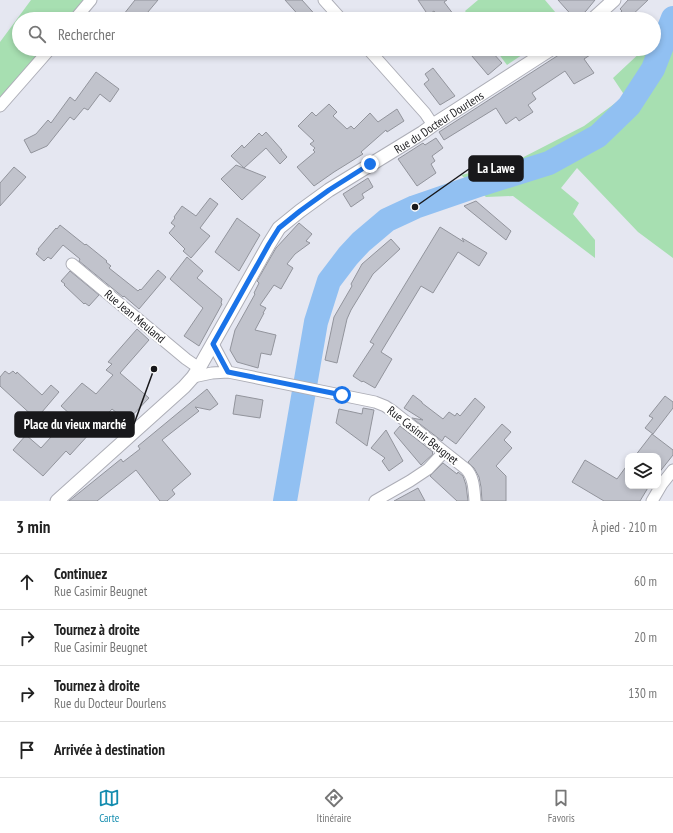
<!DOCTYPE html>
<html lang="fr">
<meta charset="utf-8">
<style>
:root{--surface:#fff;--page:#f6f6f6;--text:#222;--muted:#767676;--line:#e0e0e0;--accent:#138caf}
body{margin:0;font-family:"PT Sans Narrow",sans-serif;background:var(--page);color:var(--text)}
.controls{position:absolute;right:12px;bottom:12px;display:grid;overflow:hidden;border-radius:8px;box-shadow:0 2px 6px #0003}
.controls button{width:36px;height:36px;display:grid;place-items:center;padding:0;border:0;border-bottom:1px solid var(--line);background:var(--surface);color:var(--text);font:20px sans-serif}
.stop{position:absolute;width:12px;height:12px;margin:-9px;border:3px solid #1a73e8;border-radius:50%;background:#fff}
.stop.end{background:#1a73e8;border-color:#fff;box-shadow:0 1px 4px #0008}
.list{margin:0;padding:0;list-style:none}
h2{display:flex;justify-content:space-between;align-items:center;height:52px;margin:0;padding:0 16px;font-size:17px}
h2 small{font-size:13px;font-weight:400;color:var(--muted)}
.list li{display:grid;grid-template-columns:26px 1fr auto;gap:12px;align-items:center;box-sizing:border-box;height:56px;padding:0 16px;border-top:1px solid var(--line)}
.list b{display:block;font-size:15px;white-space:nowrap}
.list p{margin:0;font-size:13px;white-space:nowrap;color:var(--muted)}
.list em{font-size:13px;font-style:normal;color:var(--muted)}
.icon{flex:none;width:22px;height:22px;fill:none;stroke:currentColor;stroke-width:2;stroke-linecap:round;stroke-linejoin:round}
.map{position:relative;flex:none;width:673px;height:501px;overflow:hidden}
.search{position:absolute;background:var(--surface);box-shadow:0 2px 6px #0003;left:12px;right:12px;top:12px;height:44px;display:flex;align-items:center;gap:10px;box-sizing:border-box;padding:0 14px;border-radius:22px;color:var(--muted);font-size:15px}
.sheet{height:276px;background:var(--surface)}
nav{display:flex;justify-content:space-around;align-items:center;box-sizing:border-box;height:56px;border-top:1px solid var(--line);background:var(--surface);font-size:11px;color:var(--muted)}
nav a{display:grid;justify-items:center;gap:2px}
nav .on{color:var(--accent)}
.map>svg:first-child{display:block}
.green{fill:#a7dfb1}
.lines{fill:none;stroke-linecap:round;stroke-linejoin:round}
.river{stroke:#91c0f2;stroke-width:24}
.building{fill:#c1c3cc;stroke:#92949c}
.minor-casing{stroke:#adaeb7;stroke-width:13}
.tertiary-casing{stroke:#adaeb7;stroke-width:15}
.minor{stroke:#fff;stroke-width:11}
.tertiary{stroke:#fff;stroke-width:13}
.route{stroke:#1a73e8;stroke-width:5}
.labels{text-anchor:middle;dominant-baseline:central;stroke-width:4;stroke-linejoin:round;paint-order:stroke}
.street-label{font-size:12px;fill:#18181b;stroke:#fff}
.leader{fill:none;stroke:#18181b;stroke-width:1.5}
.callout-dot{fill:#18181b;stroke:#fff;stroke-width:1.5}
.callout{fill:#18181b;stroke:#18181b;stroke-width:1.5}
.callout-label{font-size:13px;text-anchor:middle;font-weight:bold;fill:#fff}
</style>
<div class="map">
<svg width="673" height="501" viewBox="0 0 673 501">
<rect width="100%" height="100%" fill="#e5e7f1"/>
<path class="green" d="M31,0H91L75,19H19V49H50L0,106V42Z
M478,0H545L561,19H471L465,11Z
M673,13V258L638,232L577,168L561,188L579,203L573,214L595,240V258L513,196L486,197L461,175L512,163L584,126L625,96L613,78L644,49H654V39L658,35Z
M495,49H531L507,65Z"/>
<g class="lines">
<path class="river" d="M285,501L316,322L329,281L348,256L361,242L387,220L415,207L482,184L549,163L598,136L629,106L653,69L673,18"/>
</g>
<path class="building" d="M135,0H158L142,19H120Z
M285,0H302L319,19H302Z
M418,0H447L444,2L457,19H440L434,11L428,15Z
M558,0H595L586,11L577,19H575Z
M628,0H648L628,19H613L622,11L620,9Z
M466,49H482L487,55L492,52L502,63L488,75Z
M568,49H599L584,59L594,73L574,84L565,71L532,93L536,99L528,105L533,112L519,121L516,117L506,124L496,108L444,140L439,132Z
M433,68L455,96L440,105L424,84L429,80L425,74Z
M96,72L119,89L110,102L100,94L88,110L84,108L74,120L70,117L47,146L31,153L24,140L36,134L48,120L51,123L70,97L75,101Z
M329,104L337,112L333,116L347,129L351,126L354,129L370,113L378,122L397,109L404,121L387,132L386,130L361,152L363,154L334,172L314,186L297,167L315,152L313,150L315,148L310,144L314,141L298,126L312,112L316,116Z
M266,132L282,150H281L287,157L280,164L266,148L244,168L231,156L242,145L244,148L259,133L262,136Z
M436,138L443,148L432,156L435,161L431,164L436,173L417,186L398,159L423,143L425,145Z
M236,165L266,177L242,200L221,179Z
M14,167L26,177L0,206V183Z
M368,178L373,187L362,194L364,198L351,207L343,194Z
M210,198L218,204L200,228L210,236L191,258L183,251L185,249L169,233L175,226L171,223L175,218L174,217L182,206L196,216Z
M476,201L511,231L506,240L464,206Z
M237,218L260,235L239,271L215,252Z
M299,223L312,234L306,241L310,243L295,254L287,264L293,268L281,289L274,285L260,305L266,308L263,313H264L255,330L276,335L271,355L261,353L258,368L237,362L230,350L235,330L255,294L254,293L259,283L257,281L276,248Z
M60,225L85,245L86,244L107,261L106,262L111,266L109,268L138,291L140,289L141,290L158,270L166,277L139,309L124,296L123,297L79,261L80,259L63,245L51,259L48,257L44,261L36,254L39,250L38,249L56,228L57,229Z
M440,227L464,242L462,238L487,253L479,266L458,252L433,293L421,286L381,352L392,359L375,388L363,381L362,382L353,376L374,344L370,342Z
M391,239L400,249L373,274L351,310L347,319L337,363L325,360L334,317L352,286L351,284L362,264Z
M187,257L203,271L197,278L222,299L221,303L222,304L199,346L184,336L203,308L170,279Z
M70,271L99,295L89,306L85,303L84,304L64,285L65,284L61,281Z
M137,329L149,340L120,373L149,398L127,421L112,409L70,455L66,451L43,476L13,450L26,435L41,448L71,415L61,406L82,383L96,394L113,375L106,370L112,364L108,362Z
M5,371L9,374L13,371L16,374L17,372L42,395L51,385L59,392L36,419L0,386V377Z
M207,389L218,404L210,410L195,407L199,411L162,440L191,474L172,490L175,494L167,501H160L136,470L97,501H69L121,459L123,462L140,449L138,446Z
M236,395L263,400L260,418L233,414Z
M413,395L422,402V403L443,419L449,412L455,416L457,413L460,416L475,398L485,407L456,444L445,436L442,441L412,418L423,420L404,408Z
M665,396L673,402V408L653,434L645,428L653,418L649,416Z
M363,408L374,410L367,446L336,423L339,409L362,414Z
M502,424L511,432L504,440L512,448L496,466L506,476V501H482L481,487L479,477L474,468L468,462Z
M400,426L433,452L432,453L433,454L421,465L394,433Z
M386,430L403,461L389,471L382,461L385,458L371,448Z
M652,434L673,450V455L658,474V456H635Z
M585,460L617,479L628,464V486H649L640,501H604L572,482Z
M443,463L457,474L458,472L463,476L466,485L468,501H457L430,476Z
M418,488L425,501H394Z"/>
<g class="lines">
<g class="minor-casing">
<path id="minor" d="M324,0L341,19
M75,19L91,0
M368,49L425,113L433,125
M0,106L50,49
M72,264L186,359L199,368
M213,344L228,372
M193,377L212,373L228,372L375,402L385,406L394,412L466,469C474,477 474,490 475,501
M375,501L410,481L428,469L444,452
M652,501L662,484L673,470"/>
</g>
<g class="tertiary-casing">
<g id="tertiary">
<path d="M593,19L614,0"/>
<path id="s1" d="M57,501L184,387L193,377L199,368L269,244L279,228L300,211L329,190L422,133L433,125L551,49"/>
</g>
</g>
<use href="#minor" class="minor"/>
<use href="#tertiary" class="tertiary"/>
</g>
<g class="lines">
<path class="route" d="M342,395L228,372L213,344L269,244L279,228L300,211L329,190L370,164"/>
</g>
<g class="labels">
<g class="street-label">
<text stroke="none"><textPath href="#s1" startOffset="548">Rue du Docteur Dourlens</textPath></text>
<text transform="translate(135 316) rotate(40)">Rue Jean Meuland</text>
<text transform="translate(423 435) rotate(38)">Rue Casimir Beugnet</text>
</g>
</g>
<path class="leader" d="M415 207L469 169M154 369L134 424"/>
<g class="callout-dot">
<circle cx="415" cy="207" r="4"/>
<circle cx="154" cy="369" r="4"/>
</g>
<g class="callout">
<rect x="469" y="156" width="54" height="25" rx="4"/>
<rect x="15" y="412" width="119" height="25" rx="4"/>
</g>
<g class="callout-label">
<text x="496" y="173">La Lawe</text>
<text x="75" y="429">Place du vieux marché</text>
</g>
</svg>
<div class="controls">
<button><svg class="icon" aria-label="layers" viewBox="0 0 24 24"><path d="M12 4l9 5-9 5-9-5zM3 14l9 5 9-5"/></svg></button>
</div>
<div class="stop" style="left:342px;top:395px"></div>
<div class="stop end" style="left:370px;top:164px"></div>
<div class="search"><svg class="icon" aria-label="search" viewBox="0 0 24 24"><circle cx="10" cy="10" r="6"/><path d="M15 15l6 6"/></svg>Rechercher</div>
</div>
<section class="sheet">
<h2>3 min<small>À pied · 210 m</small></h2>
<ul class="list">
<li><svg class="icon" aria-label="ahead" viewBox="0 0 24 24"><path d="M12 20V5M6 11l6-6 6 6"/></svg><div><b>Continuez</b><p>Rue Casimir Beugnet</p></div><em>60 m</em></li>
<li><svg class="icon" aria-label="right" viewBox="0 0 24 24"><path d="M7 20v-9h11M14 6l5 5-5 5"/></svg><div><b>Tournez à droite</b><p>Rue Casimir Beugnet</p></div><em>20 m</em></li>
<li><svg class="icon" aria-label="right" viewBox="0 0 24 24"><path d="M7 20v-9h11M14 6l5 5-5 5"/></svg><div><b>Tournez à droite</b><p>Rue du Docteur Dourlens</p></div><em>130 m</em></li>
<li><svg class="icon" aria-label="arrive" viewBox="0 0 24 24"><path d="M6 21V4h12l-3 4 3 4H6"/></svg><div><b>Arrivée à destination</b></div></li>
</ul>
</section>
<nav>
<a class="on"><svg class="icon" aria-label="map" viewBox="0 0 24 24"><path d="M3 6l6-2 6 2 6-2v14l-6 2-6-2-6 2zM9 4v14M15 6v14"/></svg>Carte</a>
<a><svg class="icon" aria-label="directions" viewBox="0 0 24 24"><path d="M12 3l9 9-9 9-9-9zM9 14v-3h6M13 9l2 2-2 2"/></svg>Itinéraire</a>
<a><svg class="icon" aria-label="saved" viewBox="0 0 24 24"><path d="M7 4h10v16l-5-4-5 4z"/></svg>Favoris</a>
</nav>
